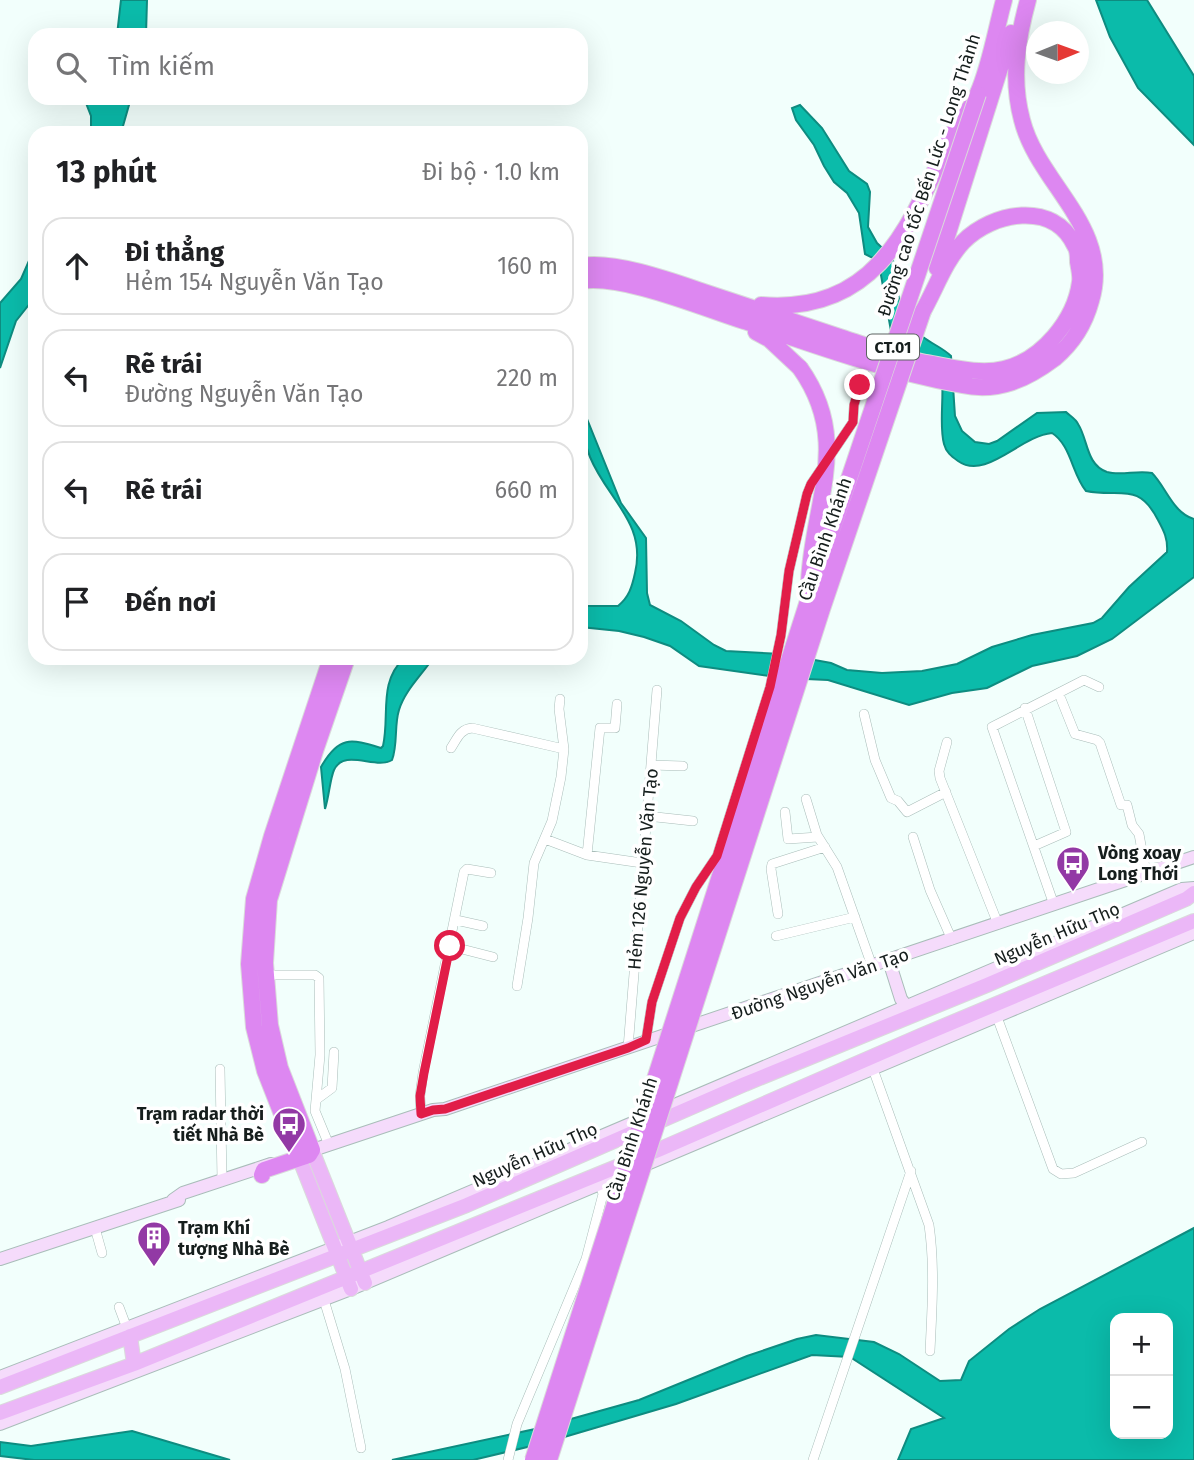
<!DOCTYPE html>
<html lang="vi">
<meta charset="utf-8">
<style>
:root{--surface:#fff;--page:#f2f2f2;--text:#202124;--muted:#757577;--line:#e0e0e0}
body{margin:0;font-family:"Fira Sans",sans-serif;background:var(--page);color:var(--text)}
.controls{position:absolute;right:21px;bottom:21px;display:grid;overflow:hidden;border-radius:14px;box-shadow:0 7px 28px #0002}
.controls button{width:63px;height:63px;display:grid;place-items:center;padding:0;border:0;border-bottom:2px solid var(--line);background:var(--surface);color:var(--text);font:35px sans-serif}
.compass{position:absolute;left:1026px;top:21px;width:63px;height:63px;border-radius:50%;background:var(--surface);box-shadow:0 7px 28px #0002;rotate:89deg}
.stop{position:absolute;width:21px;height:21px;margin:-16px;border:5px solid #e11d48;border-radius:50%;background:#fff}
.stop.end{background:#e11d48;border-color:#fff;box-shadow:0 2px 7px #0008}
.list{margin:0;padding:0;list-style:none}
h2{display:flex;justify-content:space-between;align-items:center;height:91px;margin:0;padding:0 28px;font-size:30px}
h2 small{font-size:23px;font-weight:400;color:var(--muted)}
.list li{display:grid;grid-template-columns:46px 1fr auto;gap:21px;align-items:center;box-sizing:border-box;height:98px;margin:0 14px 14px;padding:0 14px;border:2px solid var(--line);border-radius:21px}
.list b{display:block;font-size:26px;white-space:nowrap}
.list p{margin:0;font-size:23px;white-space:nowrap;color:var(--muted)}
.list em{font-size:23px;font-style:normal;color:var(--muted)}
.icon{flex:none;width:38px;height:38px;fill:none;stroke:currentColor;stroke-width:2;stroke-linecap:round;stroke-linejoin:round}
.map{position:relative;flex:none;width:1194px;height:1460px;overflow:hidden}
.search{position:absolute;background:var(--surface);box-shadow:0 7px 28px #0002;left:28px;top:28px;width:560px;height:77px;display:flex;align-items:center;gap:18px;box-sizing:border-box;padding:0 24px;border-radius:21px;color:var(--muted);font-size:26px}
.panel{position:absolute;background:var(--surface);box-shadow:0 7px 28px #0002;left:28px;top:126px;width:560px;height:539px;border-radius:21px}
.map>svg:first-child{display:block}
.water{fill:#0bbbaa;stroke:#0e8c80;stroke-width:2;fill-rule:evenodd}
.lines{fill:none;stroke-linecap:round;stroke-linejoin:round}
.street-casing{stroke:#a9bdb9;stroke-width:10}
.secondary-casing{stroke:#a9bdb9;stroke-width:14}
.primary-casing{stroke:#dadbdb;stroke-width:16}
.highway-casing{stroke:#dadbdb;stroke-width:18}
.street{stroke:#fff;stroke-width:9}
.secondary{stroke:#f5dbfb;stroke-width:12}
.primary{stroke:#ebb7f7;stroke-width:14}
.highway{stroke:#dd87f1;stroke-width:16}
.highway-bridge-casing{stroke:#dadbdb;stroke-width:18;stroke-linecap:butt}
.highway-bridge{stroke:#dd87f1;stroke-width:16}
.route{stroke:#e11d48;stroke-width:9}
.labels{text-anchor:middle;dominant-baseline:central;stroke-width:7;stroke-linejoin:round;paint-order:stroke}
.shield{fill:#fff;stroke:#5c6261;stroke-width:2}
.shield-label{font-size:16px;font-weight:bold;fill:#161e1d}
.street-label{font-size:18px;fill:#161e1d;stroke:#fff}
.poi-label{font-size:18px;font-weight:bold;fill:#161e1d;stroke:#fff;text-anchor:start}
</style>
<div class="map">
<svg width="1194" height="1460" viewBox="0 0 1194 1460">
<rect width="100%" height="100%" fill="#f2fffc"/>
<path class="water" d="M121,0H147L146,35H117Z
M1096,0H1147L1194,76V145L1138,88L1110,37Z
M84,98H131L121,133H91V116Z
M800,105L822,128L849,171L867,184L870,192L868,227L877,243L891,256L894,263C897,292 898,318 923,337C932,344 943,348 951,356L955,416L962,431L975,442L989,444L997,441L1037,413L1066,412C1070,416 1076,419 1078,424C1088,439 1086,465 1107,472C1121,476 1137,470 1152,473C1166,487 1173,513 1194,519V577L1112,639L1077,656L1032,666L987,688L952,693L909,705L828,680L784,678L699,666L670,646L644,637L619,631L581,627V606H618C629,597 632,587 635,573C647,523 607,499 590,457C582,438 581,423 581,404L621,503L646,538L647,593L650,605L681,621L714,645L726,651L782,654L831,663L847,670L882,673L922,671L957,664L992,647L1032,635L1093,623L1102,618L1129,587L1167,552C1168,539 1164,531 1158,520C1138,481 1120,498 1086,491C1072,474 1071,445 1052,433C1020,436 986,481 958,461C951,456 946,452 944,444C939,426 944,399 942,378L891,331L879,264L873,258L865,254L859,213L847,193L834,182L824,166L814,145L796,120L792,108Z
M35,247V297L16,321L0,368V303L21,279Z
M404,658H433C422,675 405,690 399,710C394,726 398,744 392,760C376,770 344,748 334,770C330,779 329,797 325,809L321,767C339,735 351,739 381,748L383,746C390,715 378,683 404,658Z
M1194,1228V1460H898L911,1429L944,1418L850,1357L812,1355L676,1404L544,1443L473,1460H392L535,1429L639,1400L747,1356L797,1339L816,1335L874,1342L899,1354L940,1381L961,1380L969,1361L1009,1329L1040,1309ZM1115,1318H1168V1434H1115Z
M132,1431L230,1460H34L0,1456V1442L31,1446Z"/>
<g class="lines">
<g class="street-casing">
<path id="street" d="M1061,699L1075,734L1097,740L1100,743L1121,805H1127L1132,825L1139,834L1146,873
M1025,708L1066,832L1034,846
M864,714L875,760L891,798L898,801L907,812L946,792
M947,742L939,771L940,778L998,924
M451,748C457,739 460,729 472,728L564,749
M651,765L683,766
M806,799L817,835L837,867L872,966
M785,812L788,839L818,837
M647,816L693,821
M913,837L930,890L952,940
M545,839L587,855L642,863
M587,855L600,728H615L617,704
M1054,905L992,727L1084,680L1099,687
M778,914L771,869L772,864L825,847
M456,920L483,926
M776,936L855,917
M450,946L493,957
M274,975H315L319,978L320,1055L315,1111L329,1145
M517,986L528,918L534,863L552,821L561,777L564,749L559,709L560,699
M997,1017L1053,1169L1061,1174L1074,1173L1142,1142
M646,1040L652,1002L680,918L696,887L717,856L770,687L781,635L789,571L807,494L811,484L853,422L854,405L864,373
M628,1048L657,690
M220,1069L222,1180
M873,1069L929,1225C935,1267 932,1309 930,1351
M317,1099L332,1088L334,1052
M421,1114L420,1096L423,1073L464,872L467,869L491,873
M95,1228L102,1253
M324,1300L345,1369L361,1448
M119,1307L128,1331
M508,1460L517,1424L586,1259L603,1194L600,1184
M813,1460L911,1171"/>
</g>
<g class="secondary-casing">
<path id="secondary" d="M889,961L901,999L910,1011
M304,1153L433,1110L445,1109L1194,857
M173,1200L183,1193L271,1164
M0,1259L179,1200
M0,1377L388,1227L1182,889L1194,888
M0,1424L351,1289L1194,933"/>
</g>
<g class="primary-casing">
<path id="primary" d="M312,1150L365,1283
M298,1155L351,1289
M130,1336L134,1364
M0,1387L467,1205L745,1084L987,985L1186,899L1194,893
M0,1413L134,1364L658,1150L920,1036L1194,921"/>
</g>
<g class="highway-casing">
<path id="highway" d="M581,266C614,260 672,281 704,292C749,307 794,322 840,337C868,346 897,357 926,363C951,367 979,375 1004,369C1042,360 1075,320 1080,282C1081,276 1079,268 1078,262C1078,257 1078,250 1075,246C1054,200 992,212 963,242C945,261 936,288 923,311
M937,268L1011,33
M581,281C622,274 703,308 744,321C816,346 887,371 962,385C998,393 1027,379 1055,358C1073,343 1085,323 1091,301C1113,228 1038,184 1022,120C1011,79 1017,40 1028,0
M761,305C874,314 908,231 947,144C955,126 970,111 978,93C990,66 996,29 1004,0
M756,332L769,339L800,368
M298,1155L265,1071L254,1027L249,964L254,899L272,836L331,658
M262,1175L264,1170L309,1155L312,1150L280,1068L270,1025L265,963L269,900L315,751L347,658"/>
</g>
<use href="#street" class="street"/>
<use href="#secondary" class="secondary"/>
<use href="#primary" class="primary"/>
<use href="#highway" class="highway"/>
<g class="highway-bridge-casing">
<path id="highway-bridge" d="M800,368C852,441 813,501 809,581
M533,1460L808,601L978,94
M549,1460L822,609L923,311"/>
</g>
<use href="#highway-bridge" class="highway-bridge"/>
</g>
<g class="lines">
<path class="route" d="M450,946L424,1073L420,1096L421,1114L433,1110L445,1109L628,1048L646,1040L652,1002L680,918L696,887L717,856L770,687L781,635L789,571L807,494L811,484L853,422L854,405L860,385"/>
</g>
<defs>
<g id="bus-pin" transform="scale(1.75)"><path d="M0 17L-7.5 6A9.5 9.5 0 1 1 7.5 6Z" fill="#9239a5" stroke="#fff"/><path d="M-5-6H5V4H4V6H2V4H-2V6H-4V4H-5ZM-3.5-4V0h7V-4ZM-3.5 1.2v1.5H-2V1.2ZM2 1.2v1.5H3.5V1.2Z" fill="#fff"/></g>
<g id="building-pin" transform="scale(1.75)"><path d="M0 17L-7.5 6A9.5 9.5 0 1 1 7.5 6Z" fill="#9239a5" stroke="#fff"/><path d="M-4-6H4V6H1V3H-1V6H-4ZM-2.5-4.3h1.7v1.8h-1.7ZM.8-4.3h1.7v1.8H.8ZM-2.5-1h1.7V.8h-1.7ZM.8-1h1.7V.8H.8Z" fill="#fff"/></g>
</defs>
<g fill-rule="evenodd">
<use href="#bus-pin" x="1073" y="863"/>
<use href="#bus-pin" x="289" y="1124"/>
<use href="#building-pin" x="154" y="1238"/>
</g>
<g class="labels">
<rect class="shield" x="867" y="334.5" width="52" height="25" rx="5"/>
<g class="shield-label">
<text x="893" y="347">CT.01</text>
</g>
<g class="street-label">
<text transform="translate(929 175) rotate(-72)">Đường cao tốc Bến Lức - Long Thành</text>
<text transform="translate(825 539) rotate(-71)">Cầu Bình Khánh</text>
<text transform="translate(643 869) rotate(-85)">Hẻm 126 Nguyễn Văn Tạo</text>
<text transform="translate(1057 934) rotate(-23)">Nguyễn Hữu Thọ</text>
<text transform="translate(820 984) rotate(-19)">Đường Nguyễn Văn Tạo</text>
<text transform="translate(632 1139) rotate(-72)">Cầu Bình Khánh</text>
<text transform="translate(535 1155) rotate(-24)">Nguyễn Hữu Thọ</text>
</g>
<g class="poi-label">
<text x="1098" y="853">Vòng xoay<tspan x="1098" dy="21">Long Thới</tspan></text>
<text x="264" y="1114" text-anchor="end">Trạm radar thời<tspan x="264" dy="21">tiết Nhà Bè</tspan></text>
<text x="178" y="1228">Trạm Khí<tspan x="178" dy="21">tượng Nhà Bè</tspan></text>
</g>
</g>
</svg>
<div class="controls">
<button>+</button>
<button>−</button>
</div>
<svg class="compass" viewBox="-18 -18 36 36"><path d="M0-13l5 13h-10z" fill="#e53935"/><path d="M0 13l5-13h-10z" fill="#757577"/></svg>
<div class="stop" style="left:450px;top:946px"></div>
<div class="stop end" style="left:860px;top:385px"></div>
<div class="search"><svg class="icon" aria-label="search" viewBox="0 0 24 24"><circle cx="10" cy="10" r="6"/><path d="M15 15l6 6"/></svg>Tìm kiếm</div>
<section class="panel">
<h2>13 phút<small>Đi bộ · 1.0 km</small></h2>
<ul class="list">
<li><svg class="icon" aria-label="ahead" viewBox="0 0 24 24"><path d="M12 20V5M6 11l6-6 6 6"/></svg><div><b>Đi thẳng</b><p>Hẻm 154 Nguyễn Văn Tạo</p></div><em>160 m</em></li>
<li><svg class="icon" aria-label="left" viewBox="0 0 24 24"><path d="M17 20v-9H6M10 6l-5 5 5 5"/></svg><div><b>Rẽ trái</b><p>Đường Nguyễn Văn Tạo</p></div><em>220 m</em></li>
<li><svg class="icon" aria-label="left" viewBox="0 0 24 24"><path d="M17 20v-9H6M10 6l-5 5 5 5"/></svg><div><b>Rẽ trái</b></div><em>660 m</em></li>
<li><svg class="icon" aria-label="arrive" viewBox="0 0 24 24"><path d="M6 21V4h12l-3 4 3 4H6"/></svg><div><b>Đến nơi</b></div></li>
</ul>
</section>
</div>
